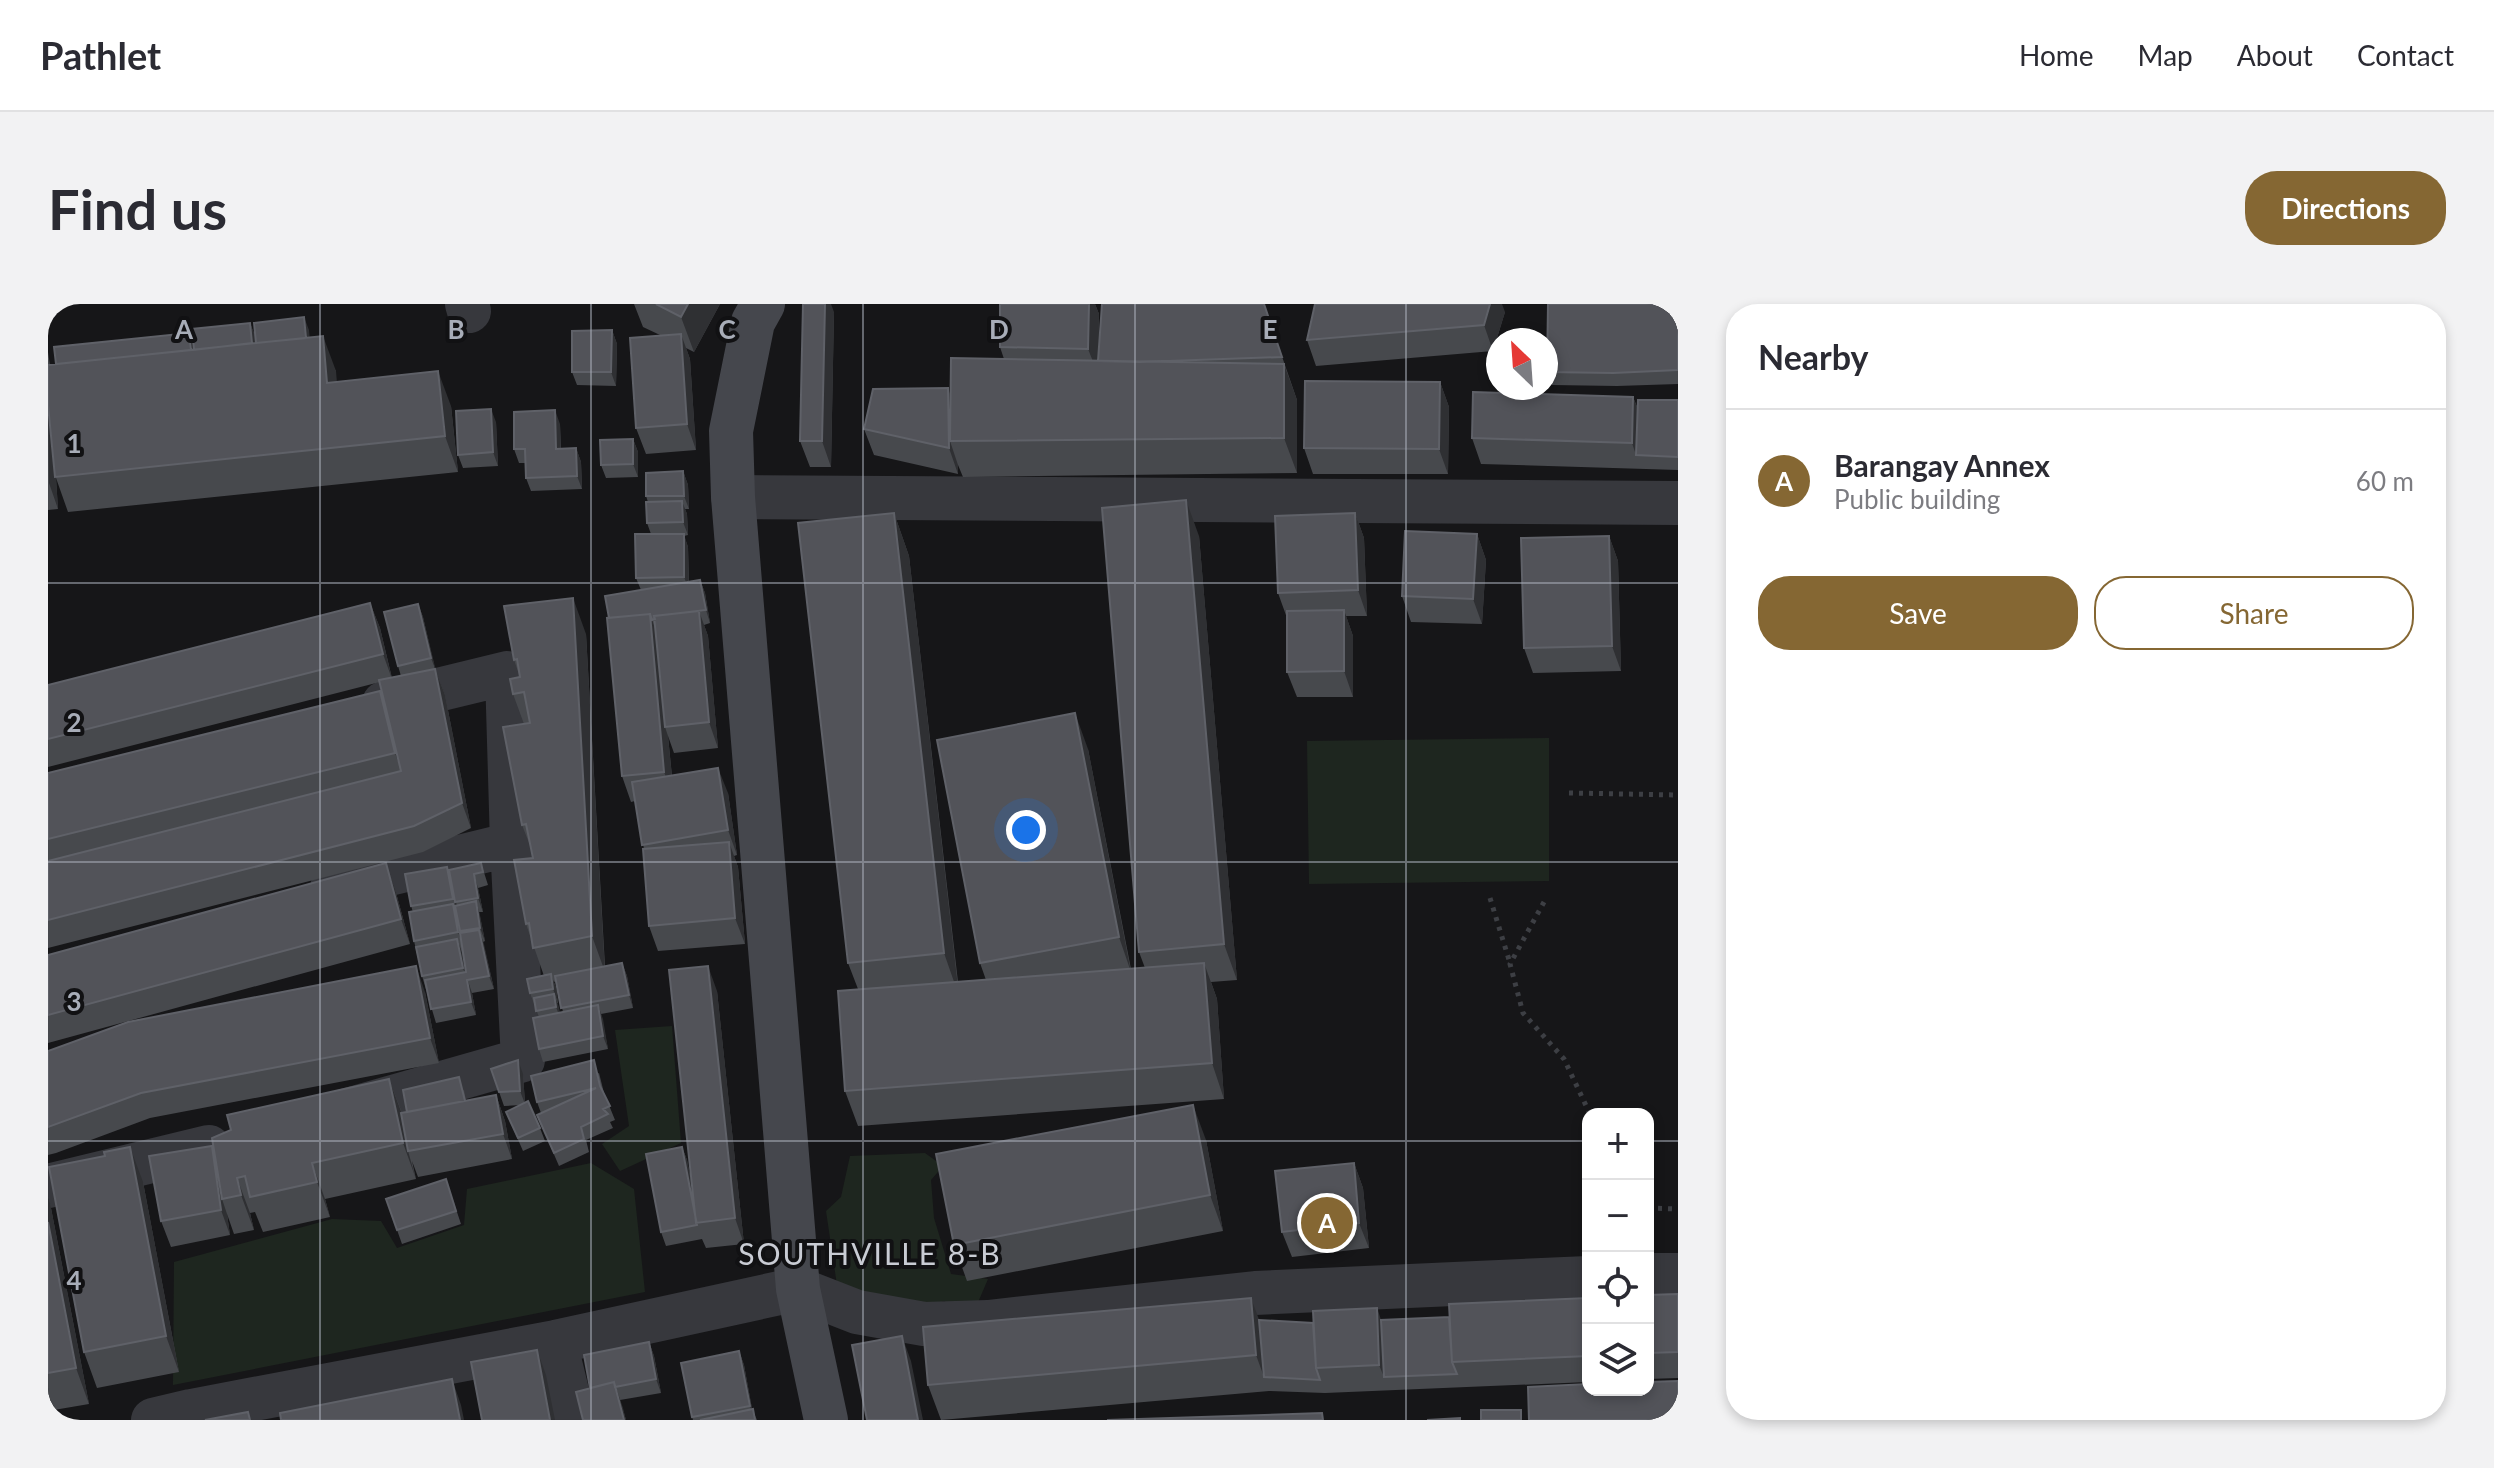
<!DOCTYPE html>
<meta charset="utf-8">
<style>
:root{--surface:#fff;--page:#f2f2f3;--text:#2b2b33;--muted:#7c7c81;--line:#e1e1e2;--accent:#856733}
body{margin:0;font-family:Lato,sans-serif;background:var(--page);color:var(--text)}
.controls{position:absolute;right:24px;bottom:24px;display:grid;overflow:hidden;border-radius:16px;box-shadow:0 4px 12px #0003}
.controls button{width:72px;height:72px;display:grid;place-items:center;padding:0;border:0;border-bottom:2px solid var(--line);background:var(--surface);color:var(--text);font:40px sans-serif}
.compass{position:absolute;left:1438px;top:24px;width:72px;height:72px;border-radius:50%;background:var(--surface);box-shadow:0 4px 12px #0003;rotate:335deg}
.you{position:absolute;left:978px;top:526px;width:28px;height:28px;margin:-20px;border:6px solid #fff;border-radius:50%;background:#1a73e8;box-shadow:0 0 0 12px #1a73e833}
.badge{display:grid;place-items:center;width:52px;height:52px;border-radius:50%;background:var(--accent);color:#fff;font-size:26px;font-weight:700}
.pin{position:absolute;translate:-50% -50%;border:4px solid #fff;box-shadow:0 2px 8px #0006}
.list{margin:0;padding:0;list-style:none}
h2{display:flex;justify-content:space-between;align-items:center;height:104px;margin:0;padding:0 32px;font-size:34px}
h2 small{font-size:26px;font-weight:400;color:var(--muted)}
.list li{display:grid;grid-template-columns:52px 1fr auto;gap:24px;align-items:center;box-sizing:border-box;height:144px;padding:0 32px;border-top:2px solid var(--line)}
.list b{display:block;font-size:30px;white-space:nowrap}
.list p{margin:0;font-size:26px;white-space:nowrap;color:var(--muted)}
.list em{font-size:26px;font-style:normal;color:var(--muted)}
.actions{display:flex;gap:16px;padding:24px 32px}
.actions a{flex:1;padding:18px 0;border:2px solid var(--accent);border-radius:32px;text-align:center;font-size:28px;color:var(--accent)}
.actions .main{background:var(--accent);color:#fff}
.icon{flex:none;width:44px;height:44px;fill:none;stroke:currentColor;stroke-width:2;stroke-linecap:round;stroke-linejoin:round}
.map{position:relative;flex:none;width:1630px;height:1116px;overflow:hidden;border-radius:32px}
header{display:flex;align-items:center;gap:48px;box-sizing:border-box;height:112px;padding:0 40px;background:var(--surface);border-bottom:2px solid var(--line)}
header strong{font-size:38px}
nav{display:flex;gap:44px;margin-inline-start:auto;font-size:28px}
.intro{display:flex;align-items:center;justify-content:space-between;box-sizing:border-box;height:192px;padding:0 48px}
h1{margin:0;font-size:56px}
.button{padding:20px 36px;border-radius:32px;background:var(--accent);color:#fff;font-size:28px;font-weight:700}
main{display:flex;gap:48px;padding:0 48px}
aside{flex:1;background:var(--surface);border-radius:32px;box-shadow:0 4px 12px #0003}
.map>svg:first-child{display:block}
.green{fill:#1e261f}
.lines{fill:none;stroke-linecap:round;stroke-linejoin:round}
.path{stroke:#3d3f44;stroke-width:5;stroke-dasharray:4 6;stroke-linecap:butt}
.street{stroke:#37383d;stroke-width:44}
.secondary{stroke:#45474d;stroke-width:44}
.wall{fill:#47494d;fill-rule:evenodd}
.shaded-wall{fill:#2f3033}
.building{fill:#525359;stroke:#5f6168;stroke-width:2}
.grid{fill:none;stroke:#a8adb8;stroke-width:2;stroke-opacity:0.55}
.labels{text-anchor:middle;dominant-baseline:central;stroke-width:8;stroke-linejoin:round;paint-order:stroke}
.neighbourhood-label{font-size:30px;letter-spacing:2px;fill:#c9ccd4;stroke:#111113}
.grid-label{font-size:26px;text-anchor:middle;font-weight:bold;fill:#a8adb8;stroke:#111113;stroke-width:8;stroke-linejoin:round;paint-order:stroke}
</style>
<header>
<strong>Pathlet</strong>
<nav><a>Home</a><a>Map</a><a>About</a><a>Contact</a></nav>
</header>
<div class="intro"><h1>Find us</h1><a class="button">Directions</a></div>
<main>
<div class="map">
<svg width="1630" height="1116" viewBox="0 0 1630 1116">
<rect width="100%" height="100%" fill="#161618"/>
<path class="green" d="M1501,434V577L1261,580L1259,437Z
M624,722L633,839L572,867L554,840L581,822L567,726Z
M877,849L895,862L883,876L886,914L903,970L940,975L928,1003L901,1007L897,997L850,1009L790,988L778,907L793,893L802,852Z
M543,859L586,885L597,988L125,1081L126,958L284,915L333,917L349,944L416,921L419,885Z"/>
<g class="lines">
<path class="path" d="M1521,489L1630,491
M1442,594L1462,659
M1496,598L1462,660L1475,709L1516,755L1542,810
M1600,904L1630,905"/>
<path class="street" d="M419,0L421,7
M685,193L1630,199
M284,584L464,540
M289,809L475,756L464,540L459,369L336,399
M0,882L161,843
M1600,971H1630
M507,1038L526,1116
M105,1116L143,1107L507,1038L750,985L809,1008L876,1020L940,1018L1207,989L1540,974"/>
<path class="secondary" d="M715,0L705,18L683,127L685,193L750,985L778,1116"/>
</g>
<path class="wall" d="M586,0H672L646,48L638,44L642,55L648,146L598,150L588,124L612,31L595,23Z
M952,0H1047L1051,10L1050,57L1216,0L1249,96V169L915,173L910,161V170L826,151L816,125L902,90L956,55L952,43Z
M1630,0V80L1569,82L1504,81L1499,68Z
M786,8L783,163H762L752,137Z
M1457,8L1445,47L1268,62L1259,36Z
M202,19L207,32L261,26V33L288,67V78L403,102L410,168L20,208L8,174L10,205L0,206V48L2,61L8,60L141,29L146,42Z
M564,26L569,40L568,82L529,81L524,68Z
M1392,78L1401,103L1400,170H1265L1256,144Z
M1585,93L1590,105L1630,96V166L1433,160L1424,134Z
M448,118L450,162L415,164L410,151Z
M512,120L513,145L528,144L533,158L534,185L483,187L478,174L477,159H471L466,145Z
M585,135L590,148V173L558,174L553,161Z
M635,167L640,181L641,205H637L639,210L640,231L636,232L640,243L641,278L652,276L657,289L662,319L656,321L660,332L670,444L626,449L620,432L624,472L680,489L689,551L686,552L690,563L697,640L610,647L601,622L596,545L587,497L583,498L574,472L561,314L593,286L588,274L603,230L599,219L600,198L598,192Z
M846,209L861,252L910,678L938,676L932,659L1040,445L1083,665L1097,664L1091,648L1151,232L1189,676L1163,678L1169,695L1176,795L810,822L797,787L810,685L800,659Z
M1307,209L1316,234L1319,312H1298L1305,332V393H1249L1239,368V314L1230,289Z
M1429,230L1438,256L1434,320L1363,318L1354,292Z
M1561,232L1570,257L1573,367L1485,369L1476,344Z
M322,299L332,324L344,374L353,372L350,362L370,300L375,313L387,365L397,391L423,524L375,548L0,644V469L338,405L332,378L0,463V381Z
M538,330L557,662L574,659L579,672L585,704L553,710L560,745L495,758L491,745V713L482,689L496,672L478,620L485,554L483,544L474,521L476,420L465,390L472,373L466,356ZM508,677L515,708L511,709L509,699H510L508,684L506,678Z
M338,559L347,585L362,640L0,739V651Z
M433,559L440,581L430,584L435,608H431L437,637L435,638L446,685L424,689L428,711L388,719L374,672L366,637L365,608L363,602L403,573Z
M669,687L696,940L658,944L654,935L618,942L613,928L634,843L639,856L645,888Z
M377,688L391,759L102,814L8,849L0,851V747Z
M443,765L475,770L477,799L492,824L497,837L475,847L458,808L473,801L456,802Z
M551,769L556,789L567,816L562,818L565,824L538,836L541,848L511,862L489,811L493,809L489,798Z
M341,775L354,809L416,786L418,797L448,791L457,817L464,855L370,873L364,857L368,875L277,895L282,913L215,928L207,908L202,909L206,926L186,930L179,910L182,931L123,943L113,917L166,849Z
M1158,836L1175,927L919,977L906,941Z
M1306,859L1315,884L1321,944L1244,953L1234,928Z
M398,875L413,920L354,940L338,895Z
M95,878L131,1068L49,1084L36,1048Z
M0,892L2,899L41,1100L0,1107Z
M1630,990V1074L1600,1075V991Z
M1540,994V1078L1277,1089L1221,1087L893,1116L880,1081L1211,1016L1265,1019L1402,1013Z
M601,1038L606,1052L613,1089L572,1096L578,1116H535L542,1084Z
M691,1047L696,1061L704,1105L709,1116H645L644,1113Z"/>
<path class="shaded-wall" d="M640,0H672L646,48L633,13Z
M777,0H783L786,8L783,163L774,137Z
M1041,0H1047L1051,10L1050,70L1040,45Z
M1442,0H1454L1457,8L1445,47L1436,21Z
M256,13L261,26L264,59L259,45Z
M202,19L207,32L210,64L205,50Z
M564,26L569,40L568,82L563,68Z
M141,29L146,42L149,71L144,57Z
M633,30L642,55L648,146L639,120Z
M275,32L288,67L292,114L279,79Z
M1236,60L1249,96V169L1236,134Z
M390,67L403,102L410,168L397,132Z
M1392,78L1401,103L1400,170L1391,145Z
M900,84L909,110L902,137L910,161V170L901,144Z
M0,89L3,96L10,205L1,179Z
M1585,93L1595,118L1588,151L1584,139Z
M443,105L448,118L450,162L445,148Z
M507,106L512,120L513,159L508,145Z
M585,135L590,148V173L585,160Z
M528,144L533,158L534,185L529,172Z
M635,167L640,181L641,205L636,192Z
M1138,196L1151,232L1189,676L1176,640Z
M634,197L639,210L640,231L635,218Z
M846,209L861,252L911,692L896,649Z
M1307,209L1316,234L1319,312L1310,286Z
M636,230L640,243L641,286L636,273Z
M1429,230L1438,256L1434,320L1425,295Z
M1561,232L1570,257L1573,367L1564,342Z
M652,276L657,289L662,319L658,306Z
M525,294L538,330L557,668L544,632Z
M322,299L332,324L344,375L335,350Z
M370,300L375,313L388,367L383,354Z
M1296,306L1305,332V393L1296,367Z
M651,307L660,332L670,444L661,418Z
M602,310L611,335L617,423L620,432L626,494L616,468Z
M387,365L397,391L423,524L414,499Z
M332,387L341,413L356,474L347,449Z
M1027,409L1040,445L1083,668L1071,633Z
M670,464L680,489L689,551L680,526Z
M681,538L690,563L697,640L687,614Z
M338,559L347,585L362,640L353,615Z
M399,563L404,576L410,608L405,595Z
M426,570L430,584L435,608L430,594Z
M428,597L432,611L437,637L432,624Z
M405,600L409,613L415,642L410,628Z
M431,626L436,640L446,685L441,672Z
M409,635L414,648L420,677L424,689L428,711L423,698L419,676L415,664Z
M574,659L579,672L585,704L581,691Z
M1156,659L1169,695L1176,795L1164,759Z
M368,662L377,688L391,759L382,734Z
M660,662L669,687L696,940L687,914Z
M503,670L508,684L510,699L505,685Z
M506,690L511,703L513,716L508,703Z
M550,701L555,715L560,745L555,732Z
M470,756L475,770L477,800L472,787Z
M341,775L354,810L360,847L368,875L355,839Z
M448,791L457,817L464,855L455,830Z
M1145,801L1158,836L1175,927L1162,891Z
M164,842L173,868L174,895L179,910L182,931L173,906Z
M82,843L95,878L131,1068L118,1032Z
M634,843L639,856L651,918L649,919Z
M264,859L277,895L282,913L269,878Z
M1306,859L1315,884L1321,944L1311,919Z
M189,874L202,909L206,926L193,891Z
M0,892L2,899L41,1100L28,1064L0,918Z
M1203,994L1216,1029V1073L1208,1051Z
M1329,1004L1338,1030L1336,1073L1331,1061Z
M854,1032L863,1057L875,1116H870Z
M601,1038L606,1052L613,1089L608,1075Z
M489,1046L498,1071L507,1116H502Z
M691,1047L696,1061L706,1115L702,1102Z
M404,1075L413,1101L416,1116H412Z
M566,1078L575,1104L578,1116H576Z"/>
<path class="building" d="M608,0H640L633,13Z
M755,0H777L774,137H752Z
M952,0H1041L1040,45L952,43Z
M1054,0H1216L1234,53L1092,58L1050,57Z
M1267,0H1442L1436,21L1259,36Z
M1500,0H1630V66L1565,69L1499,68Z
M256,13L258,34L208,39L206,19Z
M202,19L204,39L146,46L144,25Z
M564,26L563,68H524V27Z
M141,29L143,46L8,60L6,43Z
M633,30L639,120L588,124L582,34Z
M275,32L279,79L390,67L397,132L7,173L0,101V61Z
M903,54L1236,60V134L902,137Z
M1257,77L1392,78L1391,145L1256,144Z
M900,84L901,144L816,125L825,85Z
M1425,88L1585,93L1584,139L1424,134Z
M1590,96H1630V153L1588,151Z
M443,105L445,148L410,151L408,107Z
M507,106L508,145L528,144L529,172L478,174L477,145H466V108Z
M585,135V160L553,161L552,136Z
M635,167L636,192H598V169Z
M1138,196L1176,640L1091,648L1054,204Z
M634,197L635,218L599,219L598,198Z
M846,209L896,649L800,659L750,219Z
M1307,209L1310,286L1230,289L1227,212Z
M1357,227L1429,230L1425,295L1354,292Z
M587,230H636V273L588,274Z
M1561,232L1564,342L1476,344L1473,234Z
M652,276L658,306L606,312L607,315L604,316L602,310L561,314L557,292Z
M525,294L544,632L485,644L481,619L478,620L466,556L485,554L478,520L474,521L455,423L482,419L476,388L465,390L462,375L472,373L469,355L466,356L456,302Z
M322,299L335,350L0,435V381Z
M370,300L383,354L350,362L336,308Z
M1296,306V367L1239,368V307Z
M651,307L661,418L617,423L606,312Z
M602,310L616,468L574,472L559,314Z
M387,365L414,499L366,522L0,616V557L353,467L331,376Z
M332,387L347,449L0,535V469Z
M1027,409L1071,633L932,659L889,436Z
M670,464L680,526L594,541L584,478Z
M681,538L687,614L601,622L595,545Z
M338,559L353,615L0,711V651Z
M433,559L435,568L426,570L430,594L407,598L401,566Z
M399,563L405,595L363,602L357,570Z
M428,597L432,624L412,627L407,602Z
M405,600L410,628L366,637L361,608Z
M431,626L441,672L419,676L423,698L383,705L377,676L418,668L412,629Z
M409,635L415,664L374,672L368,643Z
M574,659L581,691L513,704L507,672Z
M1156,659L1164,759L797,787L790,687Z
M368,662L382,734L93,789L0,823V747L80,718Z
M660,662L687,914L648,919L621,666Z
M503,670L505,685L482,689L479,675Z
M506,690L508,703L488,707L486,694Z
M550,701L555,732L491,745L485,714Z
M470,756L472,787L451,788L443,765Z
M546,756L552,782L562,802L555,805L560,810L533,823L536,835L506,849L489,811L548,784L489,798L483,772Z
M411,773L417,797L359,808L355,786Z
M341,775L355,839L264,859L269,878L202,893L197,872L189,874L193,891L174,895L164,834L183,826L179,811Z
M448,791L455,830L360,847L353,809Z
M480,797L492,824L470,834L458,808Z
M1145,801L1162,891L906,941L888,850Z
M164,842L173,906L113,917L101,852Z
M82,843L118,1032L36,1048L1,863L57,852L56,848Z
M634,843L649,921L613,928L598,850Z
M1306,859L1311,919L1234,928L1227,867Z
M398,875L408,907L349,926L338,895Z
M0,918L28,1064L0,1069Z
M1630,990V1048L1600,1049V991Z
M1203,994L1208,1051L880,1081L875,1023Z
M1540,994V1052L1404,1058L1401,1000Z
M1329,1004L1331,1061L1268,1064L1265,1007Z
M1401,1013L1404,1058L1409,1070L1336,1073L1333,1016Z
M1211,1016L1265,1019L1268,1064L1272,1076L1216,1073Z
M854,1032L870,1116H819L804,1041Z
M601,1038L608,1075L567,1083L566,1078L542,1084L536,1051Z
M489,1046L502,1116H434L423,1058Z
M691,1047L702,1102L644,1113L633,1059Z
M404,1075L412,1116H233L232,1109Z
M1630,1077V1116H1481L1480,1083L1540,1080V1086H1600V1078Z
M566,1078L576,1116H535L528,1088Z
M705,1105L707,1116H652Z
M1433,1106H1473V1116H1433Z
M200,1108L202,1116H157Z
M1274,1109L1275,1116H1059Z
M1412,1114V1116H1379Z"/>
<path class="grid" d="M272,0V1116M543,0V1116M815,0V1116M1087,0V1116M1358,0V1116M0,279H1630M0,558H1630M0,837H1540M1600,837H1630"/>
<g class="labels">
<g class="neighbourhood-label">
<text x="822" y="949">SOUTHVILLE 8-B</text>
</g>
</g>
<g class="grid-label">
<text x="136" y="35">A</text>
<text x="408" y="35">B</text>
<text x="679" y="35">C</text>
<text x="951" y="35">D</text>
<text x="1222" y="35">E</text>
<text x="26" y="149">1</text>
<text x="26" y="428">2</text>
<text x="26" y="707">3</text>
<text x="26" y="986">4</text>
</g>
</svg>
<div class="controls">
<button>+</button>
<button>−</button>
<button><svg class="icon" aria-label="locate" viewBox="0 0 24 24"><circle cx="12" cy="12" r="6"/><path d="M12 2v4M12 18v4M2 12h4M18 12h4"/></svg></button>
<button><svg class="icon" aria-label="layers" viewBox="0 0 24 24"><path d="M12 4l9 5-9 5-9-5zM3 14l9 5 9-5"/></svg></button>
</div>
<svg class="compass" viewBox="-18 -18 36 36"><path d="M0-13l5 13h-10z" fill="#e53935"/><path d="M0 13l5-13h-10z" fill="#7c7c81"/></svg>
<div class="you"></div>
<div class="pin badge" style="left:1279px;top:919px">A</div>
</div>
<aside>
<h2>Nearby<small></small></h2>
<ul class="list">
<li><span class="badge">A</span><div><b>Barangay Annex</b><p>Public building</p></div><em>60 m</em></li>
</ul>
<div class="actions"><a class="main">Save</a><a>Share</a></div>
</aside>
</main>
